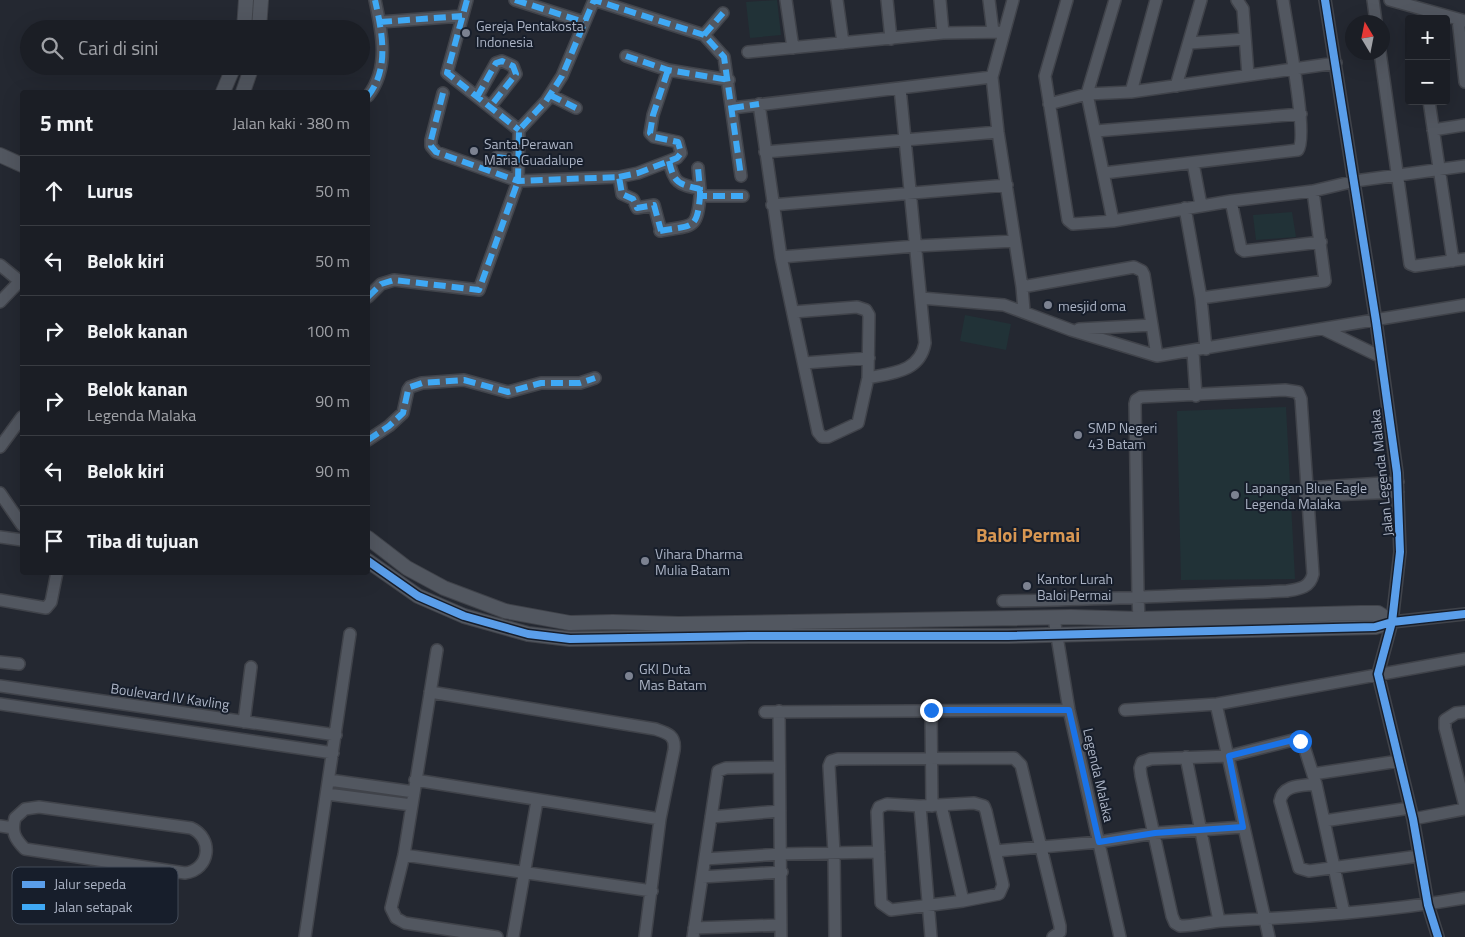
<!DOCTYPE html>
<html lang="id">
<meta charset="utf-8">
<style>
:root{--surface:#1b1e25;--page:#282b32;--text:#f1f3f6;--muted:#a0a2a7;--line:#393c42}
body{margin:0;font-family:"Titillium Web",sans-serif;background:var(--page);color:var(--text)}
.controls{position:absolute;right:15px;top:15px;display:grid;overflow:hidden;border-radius:5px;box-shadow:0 5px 20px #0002}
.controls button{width:45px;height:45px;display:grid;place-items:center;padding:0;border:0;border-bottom:1px solid var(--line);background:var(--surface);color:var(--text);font:25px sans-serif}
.compass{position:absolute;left:1345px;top:15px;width:45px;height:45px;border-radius:50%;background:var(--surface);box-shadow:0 5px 20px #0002;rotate:350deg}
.stop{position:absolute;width:15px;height:15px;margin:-11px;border:4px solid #1a73e8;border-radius:50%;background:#fff}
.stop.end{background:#1a73e8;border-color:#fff;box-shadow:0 1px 5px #0008}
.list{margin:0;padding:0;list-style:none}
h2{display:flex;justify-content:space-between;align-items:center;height:65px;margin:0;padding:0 20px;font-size:21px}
h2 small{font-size:16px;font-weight:400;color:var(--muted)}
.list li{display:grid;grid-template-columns:32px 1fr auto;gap:15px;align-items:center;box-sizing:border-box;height:70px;padding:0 20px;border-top:1px solid var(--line)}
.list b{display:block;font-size:19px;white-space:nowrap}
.list p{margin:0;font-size:16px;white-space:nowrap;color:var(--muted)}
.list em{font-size:16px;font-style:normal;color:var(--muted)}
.icon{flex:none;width:28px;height:28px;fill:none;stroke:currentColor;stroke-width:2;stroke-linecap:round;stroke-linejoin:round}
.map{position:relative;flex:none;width:1465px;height:937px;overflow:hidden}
.search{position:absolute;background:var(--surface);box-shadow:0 5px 20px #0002;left:20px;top:20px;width:350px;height:55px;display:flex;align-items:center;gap:12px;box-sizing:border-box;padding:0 18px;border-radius:28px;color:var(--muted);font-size:19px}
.panel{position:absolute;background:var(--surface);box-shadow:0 5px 20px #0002;left:20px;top:90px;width:350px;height:485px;border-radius:5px}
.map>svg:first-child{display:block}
.green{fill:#213237}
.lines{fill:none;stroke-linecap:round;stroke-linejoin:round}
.minor-casing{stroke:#40434a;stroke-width:14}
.tertiary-casing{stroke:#40434a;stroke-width:16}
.minor{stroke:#525760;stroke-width:11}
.tertiary{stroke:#525760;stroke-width:14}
.quiet{stroke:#3fa9f5;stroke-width:6;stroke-dasharray:12 6;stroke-linecap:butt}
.cycleway-casing{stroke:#171e2b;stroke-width:11}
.cycleway{stroke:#5a9eea;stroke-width:8}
.route{stroke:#1a73e8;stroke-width:6}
.poi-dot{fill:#7c8291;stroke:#171e2b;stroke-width:2}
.labels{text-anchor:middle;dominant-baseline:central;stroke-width:4;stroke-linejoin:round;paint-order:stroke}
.poi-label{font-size:14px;fill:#abb3c4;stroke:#171e2b;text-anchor:start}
.street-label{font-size:14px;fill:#abb3c4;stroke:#171e2b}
.district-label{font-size:19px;font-weight:bold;fill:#d89752;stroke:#171e2b}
.key{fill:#171e2b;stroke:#434b59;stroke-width:1}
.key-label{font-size:14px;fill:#abb3c4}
</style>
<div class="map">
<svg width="1465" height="937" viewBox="0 0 1465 937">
<rect width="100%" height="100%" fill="#242831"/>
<path class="green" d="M777,0L781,35L750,38L746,2Z
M1292,212L1296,237L1256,240L1253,215Z
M965,315L1011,324L1006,350L960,341Z
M1286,407L1295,579L1181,580L1177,411Z"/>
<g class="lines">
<g class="minor-casing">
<path id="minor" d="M467,0L447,73L519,130
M515,0L584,22
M786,0L793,48
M837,0L843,43
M887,0L891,39
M940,0L943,33
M989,0L993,32
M1013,0L992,77L998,132L1022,287L1024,311
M1067,0L1045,76L1068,220L1073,224L1113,221L1231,201L1313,191L1355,181L1465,166
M1237,0L1243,9L1248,75
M1325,0L1376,321L1397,473L1400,552L1392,622L1378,674L1413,819L1428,905L1438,937
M1373,0L1376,22
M1390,0L1465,21
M1458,19L1465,82
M380,22L462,16
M704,35L723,13
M1190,43L1245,39
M748,52L943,33L1003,32
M1380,52L1410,264L1415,266L1465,259
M626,56L668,70L729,80
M1176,86L1201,0
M1131,92L1156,0
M443,93L431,140V146L436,152L518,181L619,177L622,194L633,199L637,208L654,205L661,231
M550,95L576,108
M368,96C390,68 382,32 375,0
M477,97L496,63L502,61L513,66L516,74L490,107
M1429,101L1453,261
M759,104L781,257L818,432L822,437H828L858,423L868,378L869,315L866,310L857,307L793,312
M1049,104L1087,94L1131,92L1336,63
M732,108L992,77
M1433,130L1465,125
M1096,131L1301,114
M765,152L998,132
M497,157L518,160
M669,161C674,184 679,184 700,189L698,168
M1193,163L1201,205
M1104,173L1298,150C1309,137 1286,23 1283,0
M619,177L638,173L677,158L681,153L678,142L654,137L650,133L653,115L668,70
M700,190V196H743
M1231,201L1241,249L1244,251L1321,242
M772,205L1007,185
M1185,208L1201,298L1206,349
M1113,221L1087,94L1115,0
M660,231C692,225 697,231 700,196
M781,257L916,246L1015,241
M0,265L22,283
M1022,287L1134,267L1142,271L1144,275L1157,356
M368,297L381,284L394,280L479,290L518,181L519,130L546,101L562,76L594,0L704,35L724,57L741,176
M921,298L1004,305L1071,330L1157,356L1465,305
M1201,298L1325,281L1313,191
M0,302L20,281
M1079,329L1152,325
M1325,330L1381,357
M1193,352L1196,396
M804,363L869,358
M868,378C892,373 920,372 925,343L900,88
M368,440L389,426L403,413L408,390L410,387L422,383L464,380L508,392L541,383H580L595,378
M0,447L22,417
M1306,488L1398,482
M0,493L22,525
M1306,496L1398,492
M0,537L22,540
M0,600L46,608L51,602L57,572
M1003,601C1098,600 1192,595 1287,591C1299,589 1310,588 1313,574L1301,399L1298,392L1285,390L1141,397L1136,400L1135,404L1138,597L1139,619
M1054,618L1069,710L1120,937
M1392,622L1465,614
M437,650L404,855L391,908L396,918L405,923L497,937
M0,662L19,664
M0,686L336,735
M430,692L655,729C667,733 676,735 674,750L660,819L645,937
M0,704L333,753
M1216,704L1269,937
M931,710L932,806
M1125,710L1217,704L1465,659
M779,711L781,937
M765,712L1069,710
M1465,712L1456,713L1445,720V728L1465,806
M244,722L251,667
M1186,757L1219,921
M1313,774L1399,761
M329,780L414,792
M415,780L660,819
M1316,784C1302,786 1283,784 1280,801L1299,868L1309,871L1419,856
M327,794L412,805
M974,803L984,806L986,811L1003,885L999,894L963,901L891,910L881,903L877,812L879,807L887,804L920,806Z
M941,805L963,901
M920,806L931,937
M39,807L191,828C214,838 210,870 185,873L25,849C15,839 11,832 15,818L25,809Z
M711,817L780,811
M1413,819L1465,809
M1324,821L1410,808
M0,826L13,828
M996,851L1099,842L1155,833L1243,827
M404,855L652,891
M705,859L782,854L879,852
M702,877L782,872
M1344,913L1316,784L1303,743L1293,740L1229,756L1151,759L1142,762L1140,768L1141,776L1172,916L1175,923L1180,926C1194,926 1208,922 1222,921C1303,917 1385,912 1465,898
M694,928L781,925
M305,937L350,634
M513,937L537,801
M693,937L718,771L726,768L778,767
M835,937L834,853L829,766L831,761L838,759L1014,758L1021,765L1060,926V932L1053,937"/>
</g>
<g class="tertiary-casing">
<path id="tertiary" d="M244,29L246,0
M259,29L261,0
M223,92L234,66
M243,92L252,66
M0,155L22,165
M368,538L407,568L444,588L505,611L570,623L613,622L679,624L1071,617L1139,619L1361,613H1378L1392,622
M368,561L418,596L464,616L528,634L570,639L749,636H1008L1375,627L1392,622"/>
</g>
<use href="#minor" class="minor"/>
<use href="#tertiary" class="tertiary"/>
<path class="quiet" d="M467,0L447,73L519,130
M515,0L584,22
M380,22L462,16
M704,35L723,13
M626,56L668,70L729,80
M443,93L431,140V146L436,152L518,181L619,177L622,194L633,199L637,208L654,205L661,231
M550,95L576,108
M368,96C390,68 382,32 375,0
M477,97L496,63L502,61L513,66L516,74L490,107
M732,108L759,104
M497,157L518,160
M669,161C674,184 679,184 700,189L698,168
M619,177L638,173L677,158L681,153L678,142L654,137L650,133L653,115L668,70
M700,191V196H743
M660,231C692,225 697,231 700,196
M368,297L381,284L394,280L479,290L518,181L519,130L546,101L562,76L594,0L704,35L724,57L741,176
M368,440L389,426L403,413L408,390L410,387L422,383L464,380L508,392L541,383H580L595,378"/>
<g class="cycleway-casing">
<path id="cycleway" d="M1325,0L1376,321L1397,473L1400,552L1392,622L1378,674L1413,819L1428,905L1438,937
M368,561L418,596L464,616L528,634L570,639L749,636H1008L1375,627L1392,622L1465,614"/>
</g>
<use href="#cycleway" class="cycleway"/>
</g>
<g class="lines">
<path class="route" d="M931,710H1069L1099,842L1155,833L1243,827L1229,756L1293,740L1300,741"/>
</g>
<g class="poi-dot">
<circle cx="466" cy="33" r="5"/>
<circle cx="474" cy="151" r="5"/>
<circle cx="1048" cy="305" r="5"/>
<circle cx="1078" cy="435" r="5"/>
<circle cx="1235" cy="495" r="5"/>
<circle cx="645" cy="561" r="5"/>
<circle cx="1027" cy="586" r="5"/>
<circle cx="629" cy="676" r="5"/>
</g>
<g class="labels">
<g class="poi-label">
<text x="476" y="25">Gereja Pentakosta<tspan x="476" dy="16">Indonesia</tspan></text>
<text x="484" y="143">Santa Perawan<tspan x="484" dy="16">Maria Guadalupe</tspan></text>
<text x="1058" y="305">mesjid oma</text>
<text x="1088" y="427">SMP Negeri<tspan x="1088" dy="16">43 Batam</tspan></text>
<text x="1245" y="487">Lapangan Blue Eagle<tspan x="1245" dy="16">Legenda Malaka</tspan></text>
<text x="655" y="553">Vihara Dharma<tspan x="655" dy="16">Mulia Batam</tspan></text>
<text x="1037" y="578">Kantor Lurah<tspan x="1037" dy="16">Baloi Permai</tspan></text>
<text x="639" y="668">GKI Duta<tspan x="639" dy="16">Mas Batam</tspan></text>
</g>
<g class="street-label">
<text transform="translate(1381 473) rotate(-96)">Jalan Legenda Malaka</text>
<text transform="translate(170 696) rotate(8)">Boulevard IV Kavling</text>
<text transform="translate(1099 775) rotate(77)">Legenda Malaka</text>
</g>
<g class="district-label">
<text x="1028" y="534">Baloi Permai</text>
</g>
</g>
<rect x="12" y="867" width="166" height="57" rx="8" class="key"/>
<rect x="22" y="881" width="23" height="7" fill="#5a9eea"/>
<rect x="22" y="904" width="23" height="6" fill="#3fa9f5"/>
<g class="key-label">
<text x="54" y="889">Jalur sepeda</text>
<text x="54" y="912">Jalan setapak</text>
</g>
</svg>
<div class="controls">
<button>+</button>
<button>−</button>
</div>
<svg class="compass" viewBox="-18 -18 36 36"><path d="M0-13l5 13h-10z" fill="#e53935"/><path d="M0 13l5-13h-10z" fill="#a0a2a7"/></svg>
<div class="stop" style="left:1300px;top:741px"></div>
<div class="stop end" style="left:931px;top:710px"></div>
<div class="search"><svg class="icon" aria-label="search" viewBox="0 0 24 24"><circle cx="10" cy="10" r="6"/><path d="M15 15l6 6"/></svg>Cari di sini</div>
<section class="panel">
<h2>5 mnt<small>Jalan kaki · 380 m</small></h2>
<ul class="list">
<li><svg class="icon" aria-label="ahead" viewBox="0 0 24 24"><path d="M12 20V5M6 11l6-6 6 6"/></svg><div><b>Lurus</b></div><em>50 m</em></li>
<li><svg class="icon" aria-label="left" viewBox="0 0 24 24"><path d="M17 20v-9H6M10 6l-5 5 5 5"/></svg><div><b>Belok kiri</b></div><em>50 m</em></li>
<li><svg class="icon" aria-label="right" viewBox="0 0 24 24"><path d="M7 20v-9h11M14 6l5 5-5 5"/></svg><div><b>Belok kanan</b></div><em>100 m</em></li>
<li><svg class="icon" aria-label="right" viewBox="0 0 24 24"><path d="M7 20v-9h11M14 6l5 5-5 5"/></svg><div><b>Belok kanan</b><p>Legenda Malaka</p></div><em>90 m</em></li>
<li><svg class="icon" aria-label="left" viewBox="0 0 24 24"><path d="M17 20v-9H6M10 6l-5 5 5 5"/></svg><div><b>Belok kiri</b></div><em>90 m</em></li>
<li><svg class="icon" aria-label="arrive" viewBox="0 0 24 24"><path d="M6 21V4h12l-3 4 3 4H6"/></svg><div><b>Tiba di tujuan</b></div></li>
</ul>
</section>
</div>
